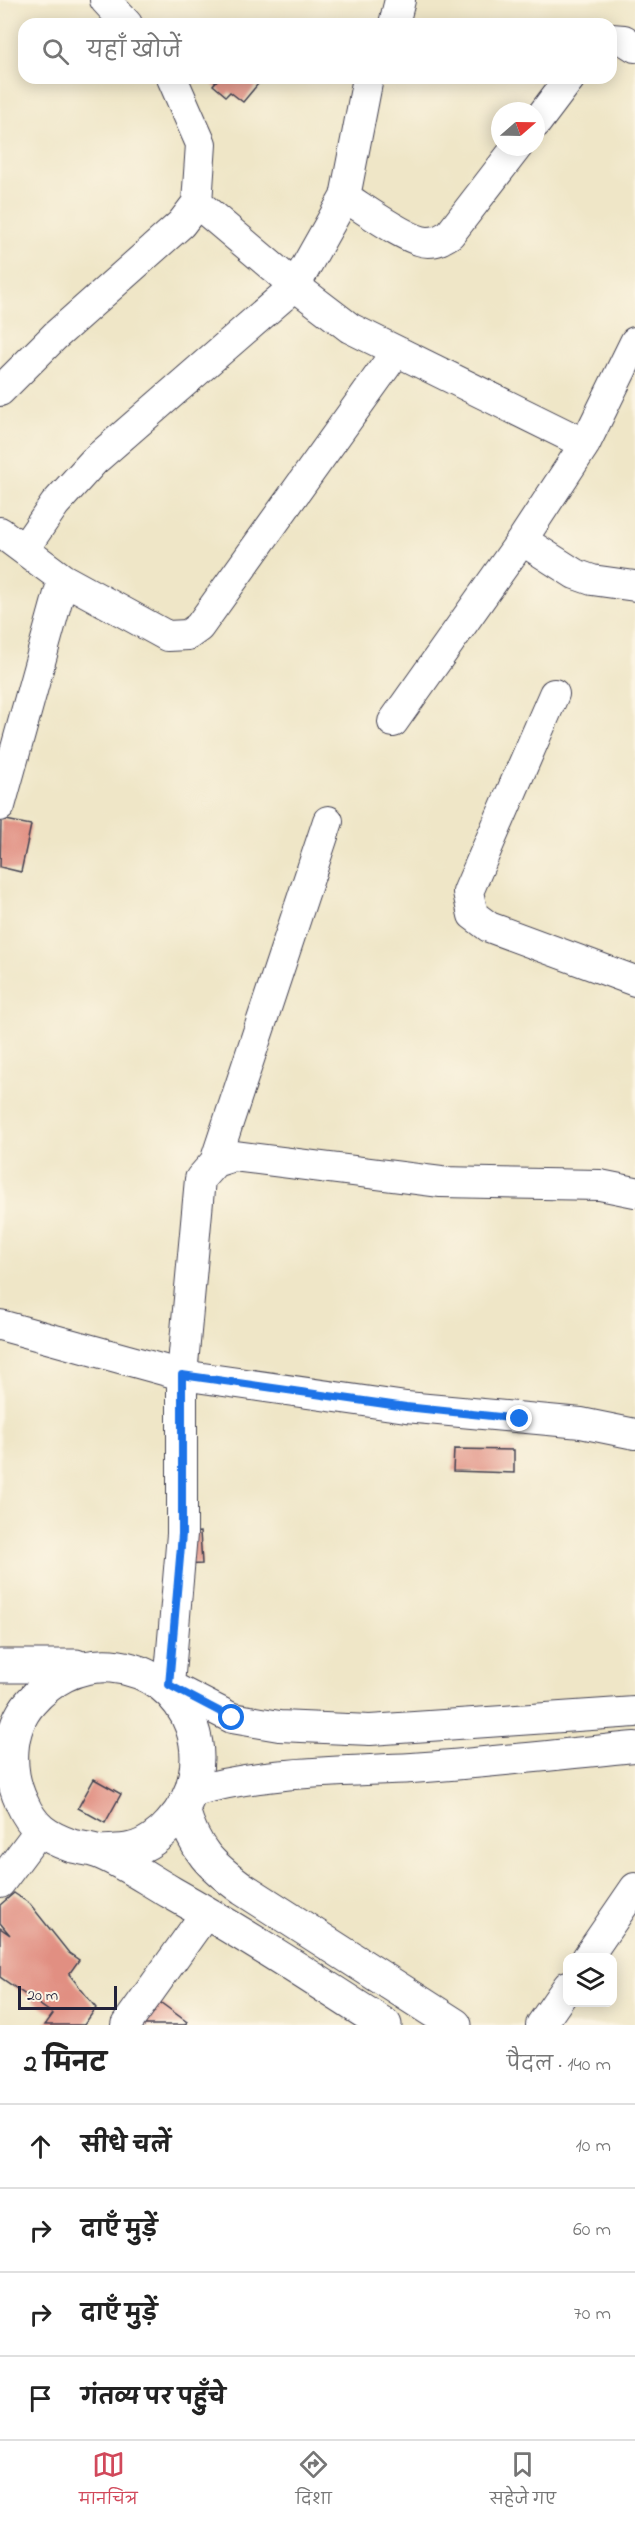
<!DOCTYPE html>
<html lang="hi">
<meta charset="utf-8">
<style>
:root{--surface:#fff;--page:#f2f2f2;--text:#222;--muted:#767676;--line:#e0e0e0;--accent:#d1495b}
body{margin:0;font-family:"Indie Flower","Playpen Sans Deva",sans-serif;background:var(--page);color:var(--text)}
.controls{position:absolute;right:18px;bottom:18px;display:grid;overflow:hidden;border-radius:12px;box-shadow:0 3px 15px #0003}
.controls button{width:54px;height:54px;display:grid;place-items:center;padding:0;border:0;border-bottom:2px solid var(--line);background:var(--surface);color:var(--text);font:30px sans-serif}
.compass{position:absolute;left:491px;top:102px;width:54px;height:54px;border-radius:50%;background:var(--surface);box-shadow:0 3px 15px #0003;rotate:70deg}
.scale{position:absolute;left:18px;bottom:15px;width:99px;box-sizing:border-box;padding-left:6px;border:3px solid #22223b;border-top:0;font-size:16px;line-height:21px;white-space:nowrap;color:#22223b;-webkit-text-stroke:4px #fcf5e5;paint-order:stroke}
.stop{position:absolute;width:18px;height:18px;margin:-14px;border:4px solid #1a73e8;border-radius:50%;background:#fff}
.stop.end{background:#1a73e8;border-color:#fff;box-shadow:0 2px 6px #0008}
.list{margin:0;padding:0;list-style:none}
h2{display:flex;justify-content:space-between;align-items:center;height:78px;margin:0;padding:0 24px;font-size:26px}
h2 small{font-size:20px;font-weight:400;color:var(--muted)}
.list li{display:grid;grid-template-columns:39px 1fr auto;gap:18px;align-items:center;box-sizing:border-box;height:84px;padding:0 24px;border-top:2px solid var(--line)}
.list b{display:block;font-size:22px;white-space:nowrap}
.list em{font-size:20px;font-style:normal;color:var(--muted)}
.icon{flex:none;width:33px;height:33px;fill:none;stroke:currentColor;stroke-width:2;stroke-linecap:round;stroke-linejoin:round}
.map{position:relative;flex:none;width:635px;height:2025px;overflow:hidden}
.search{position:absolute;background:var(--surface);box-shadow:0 3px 15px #0003;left:18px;right:18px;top:18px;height:66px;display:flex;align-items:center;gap:15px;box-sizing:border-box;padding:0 21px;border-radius:18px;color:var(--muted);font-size:22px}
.sheet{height:414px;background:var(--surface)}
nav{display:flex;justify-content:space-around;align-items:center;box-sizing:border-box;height:84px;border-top:2px solid var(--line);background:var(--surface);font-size:16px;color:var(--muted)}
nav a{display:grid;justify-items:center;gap:3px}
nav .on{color:var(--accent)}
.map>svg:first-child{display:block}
.building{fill:#e18f82}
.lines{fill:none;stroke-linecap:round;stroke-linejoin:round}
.street-casing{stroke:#413f50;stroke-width:32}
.primary-casing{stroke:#413f50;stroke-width:35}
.street{stroke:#fff;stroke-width:30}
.primary{stroke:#fff;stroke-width:33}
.route{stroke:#1a73e8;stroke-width:8}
</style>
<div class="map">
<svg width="635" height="2025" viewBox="0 0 635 2025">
<rect width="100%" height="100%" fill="#fcf5e5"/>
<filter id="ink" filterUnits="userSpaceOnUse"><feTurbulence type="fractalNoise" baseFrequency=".0167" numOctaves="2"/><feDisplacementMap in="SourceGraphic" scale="12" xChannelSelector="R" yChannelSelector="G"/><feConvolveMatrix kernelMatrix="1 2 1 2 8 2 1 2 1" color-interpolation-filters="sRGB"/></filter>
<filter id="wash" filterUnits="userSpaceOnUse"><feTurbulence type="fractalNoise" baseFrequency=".008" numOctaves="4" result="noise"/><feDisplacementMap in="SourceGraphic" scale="24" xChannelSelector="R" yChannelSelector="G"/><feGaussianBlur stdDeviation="1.35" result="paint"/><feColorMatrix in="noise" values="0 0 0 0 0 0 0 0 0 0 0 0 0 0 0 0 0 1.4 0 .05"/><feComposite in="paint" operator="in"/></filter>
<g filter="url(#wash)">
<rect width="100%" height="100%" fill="#efe6c7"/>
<g id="blocks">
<path class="building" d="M219,78H263L243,102L230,92L226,96L213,85Z
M1,819L31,825L21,872L0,867Z
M454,1449L514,1450V1473L453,1471Z
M200,1532L202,1564L183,1565L180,1534Z
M94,1779L121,1794L105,1823L78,1808Z
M14,1893L30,1904L69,1953L79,1960L69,1974L96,2008L84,2025H45L53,2014L0,1977V1928L10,1935L0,1923V1905Z
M153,1997L187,2022L185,2025H133Z"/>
</g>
</g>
<g filter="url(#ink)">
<use href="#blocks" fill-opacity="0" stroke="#413f50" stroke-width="1.5"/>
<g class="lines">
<g class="street-casing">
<path id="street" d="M105,0L127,24
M394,24L400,0
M611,39L624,40L635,47
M536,123L570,78
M345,197C363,208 409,242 428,242C437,242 442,239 450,234L517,147
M197,203L295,286L345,197L368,78
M0,391L55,336L181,224L197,203L201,144L172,78
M0,532L63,579L167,636L188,635L199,627L396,352
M522,540L575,574L592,580L635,586
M24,549L55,504L94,461L295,286L350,328L585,444L635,342
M554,694L468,892L473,915L489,927L635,981
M393,722L522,540L585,444
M0,806L63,579
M215,1162L328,821
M635,1192L600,1185L441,1182L234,1156L215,1162L200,1179L182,1375L406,1407L581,1423L635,1434
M0,1325L182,1375V1534L169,1685
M160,1681L232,1718L279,1726L370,1730L635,1712
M191,1792C263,1771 338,1772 412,1768C487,1763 561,1754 635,1747
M0,1883L39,1831
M587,1958L635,1888
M126,2025L206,1913
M541,2025L568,1986"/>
</g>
<g class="primary-casing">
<path id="primary" d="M0,1666H76
M183,1810C195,1850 210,1865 243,1889L455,2025
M99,1852C110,1851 121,1852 132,1849C146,1846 161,1835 170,1824C224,1767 193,1673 111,1666C78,1664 52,1678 31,1702C7,1729 7,1772 22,1803C33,1828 46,1837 72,1846C81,1848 91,1849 99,1852C124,1862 149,1880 172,1893C245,1934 315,1980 385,2025"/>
</g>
<use href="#street" class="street"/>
<use href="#primary" class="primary"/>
</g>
</g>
<g class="lines" filter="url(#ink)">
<path class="route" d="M232,1718L169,1685L182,1534V1375L406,1407L520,1419"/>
</g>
</svg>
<div class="controls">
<button><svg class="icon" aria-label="layers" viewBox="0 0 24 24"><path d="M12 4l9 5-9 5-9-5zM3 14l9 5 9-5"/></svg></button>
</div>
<svg class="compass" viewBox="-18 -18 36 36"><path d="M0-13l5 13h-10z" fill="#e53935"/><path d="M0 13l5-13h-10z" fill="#767676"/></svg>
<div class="scale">20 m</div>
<div class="stop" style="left:232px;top:1718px"></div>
<div class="stop end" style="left:520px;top:1419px"></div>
<div class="search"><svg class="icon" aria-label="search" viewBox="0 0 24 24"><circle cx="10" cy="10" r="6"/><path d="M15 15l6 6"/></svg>यहाँ खोजें</div>
</div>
<section class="sheet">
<h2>2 मिनट<small>पैदल · 140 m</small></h2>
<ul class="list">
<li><svg class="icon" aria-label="ahead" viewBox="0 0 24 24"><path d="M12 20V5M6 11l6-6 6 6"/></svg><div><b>सीधे चलें</b></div><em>10 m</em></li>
<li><svg class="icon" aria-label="right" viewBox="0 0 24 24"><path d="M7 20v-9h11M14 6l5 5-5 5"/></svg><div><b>दाएँ मुड़ें</b></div><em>60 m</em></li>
<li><svg class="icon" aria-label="right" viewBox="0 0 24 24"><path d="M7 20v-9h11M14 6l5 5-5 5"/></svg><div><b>दाएँ मुड़ें</b></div><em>70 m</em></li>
<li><svg class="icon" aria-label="arrive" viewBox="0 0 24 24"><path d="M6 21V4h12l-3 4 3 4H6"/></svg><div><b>गंतव्य पर पहुँचे</b></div></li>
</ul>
</section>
<nav>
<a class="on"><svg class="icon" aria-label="map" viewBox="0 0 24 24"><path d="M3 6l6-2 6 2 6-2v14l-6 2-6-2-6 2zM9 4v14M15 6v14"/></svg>मानचित्र</a>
<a><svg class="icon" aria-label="directions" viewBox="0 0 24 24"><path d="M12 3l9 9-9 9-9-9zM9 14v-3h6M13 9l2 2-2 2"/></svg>दिशा</a>
<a><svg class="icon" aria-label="saved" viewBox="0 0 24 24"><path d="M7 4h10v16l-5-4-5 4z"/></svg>सहेजे गए</a>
</nav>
